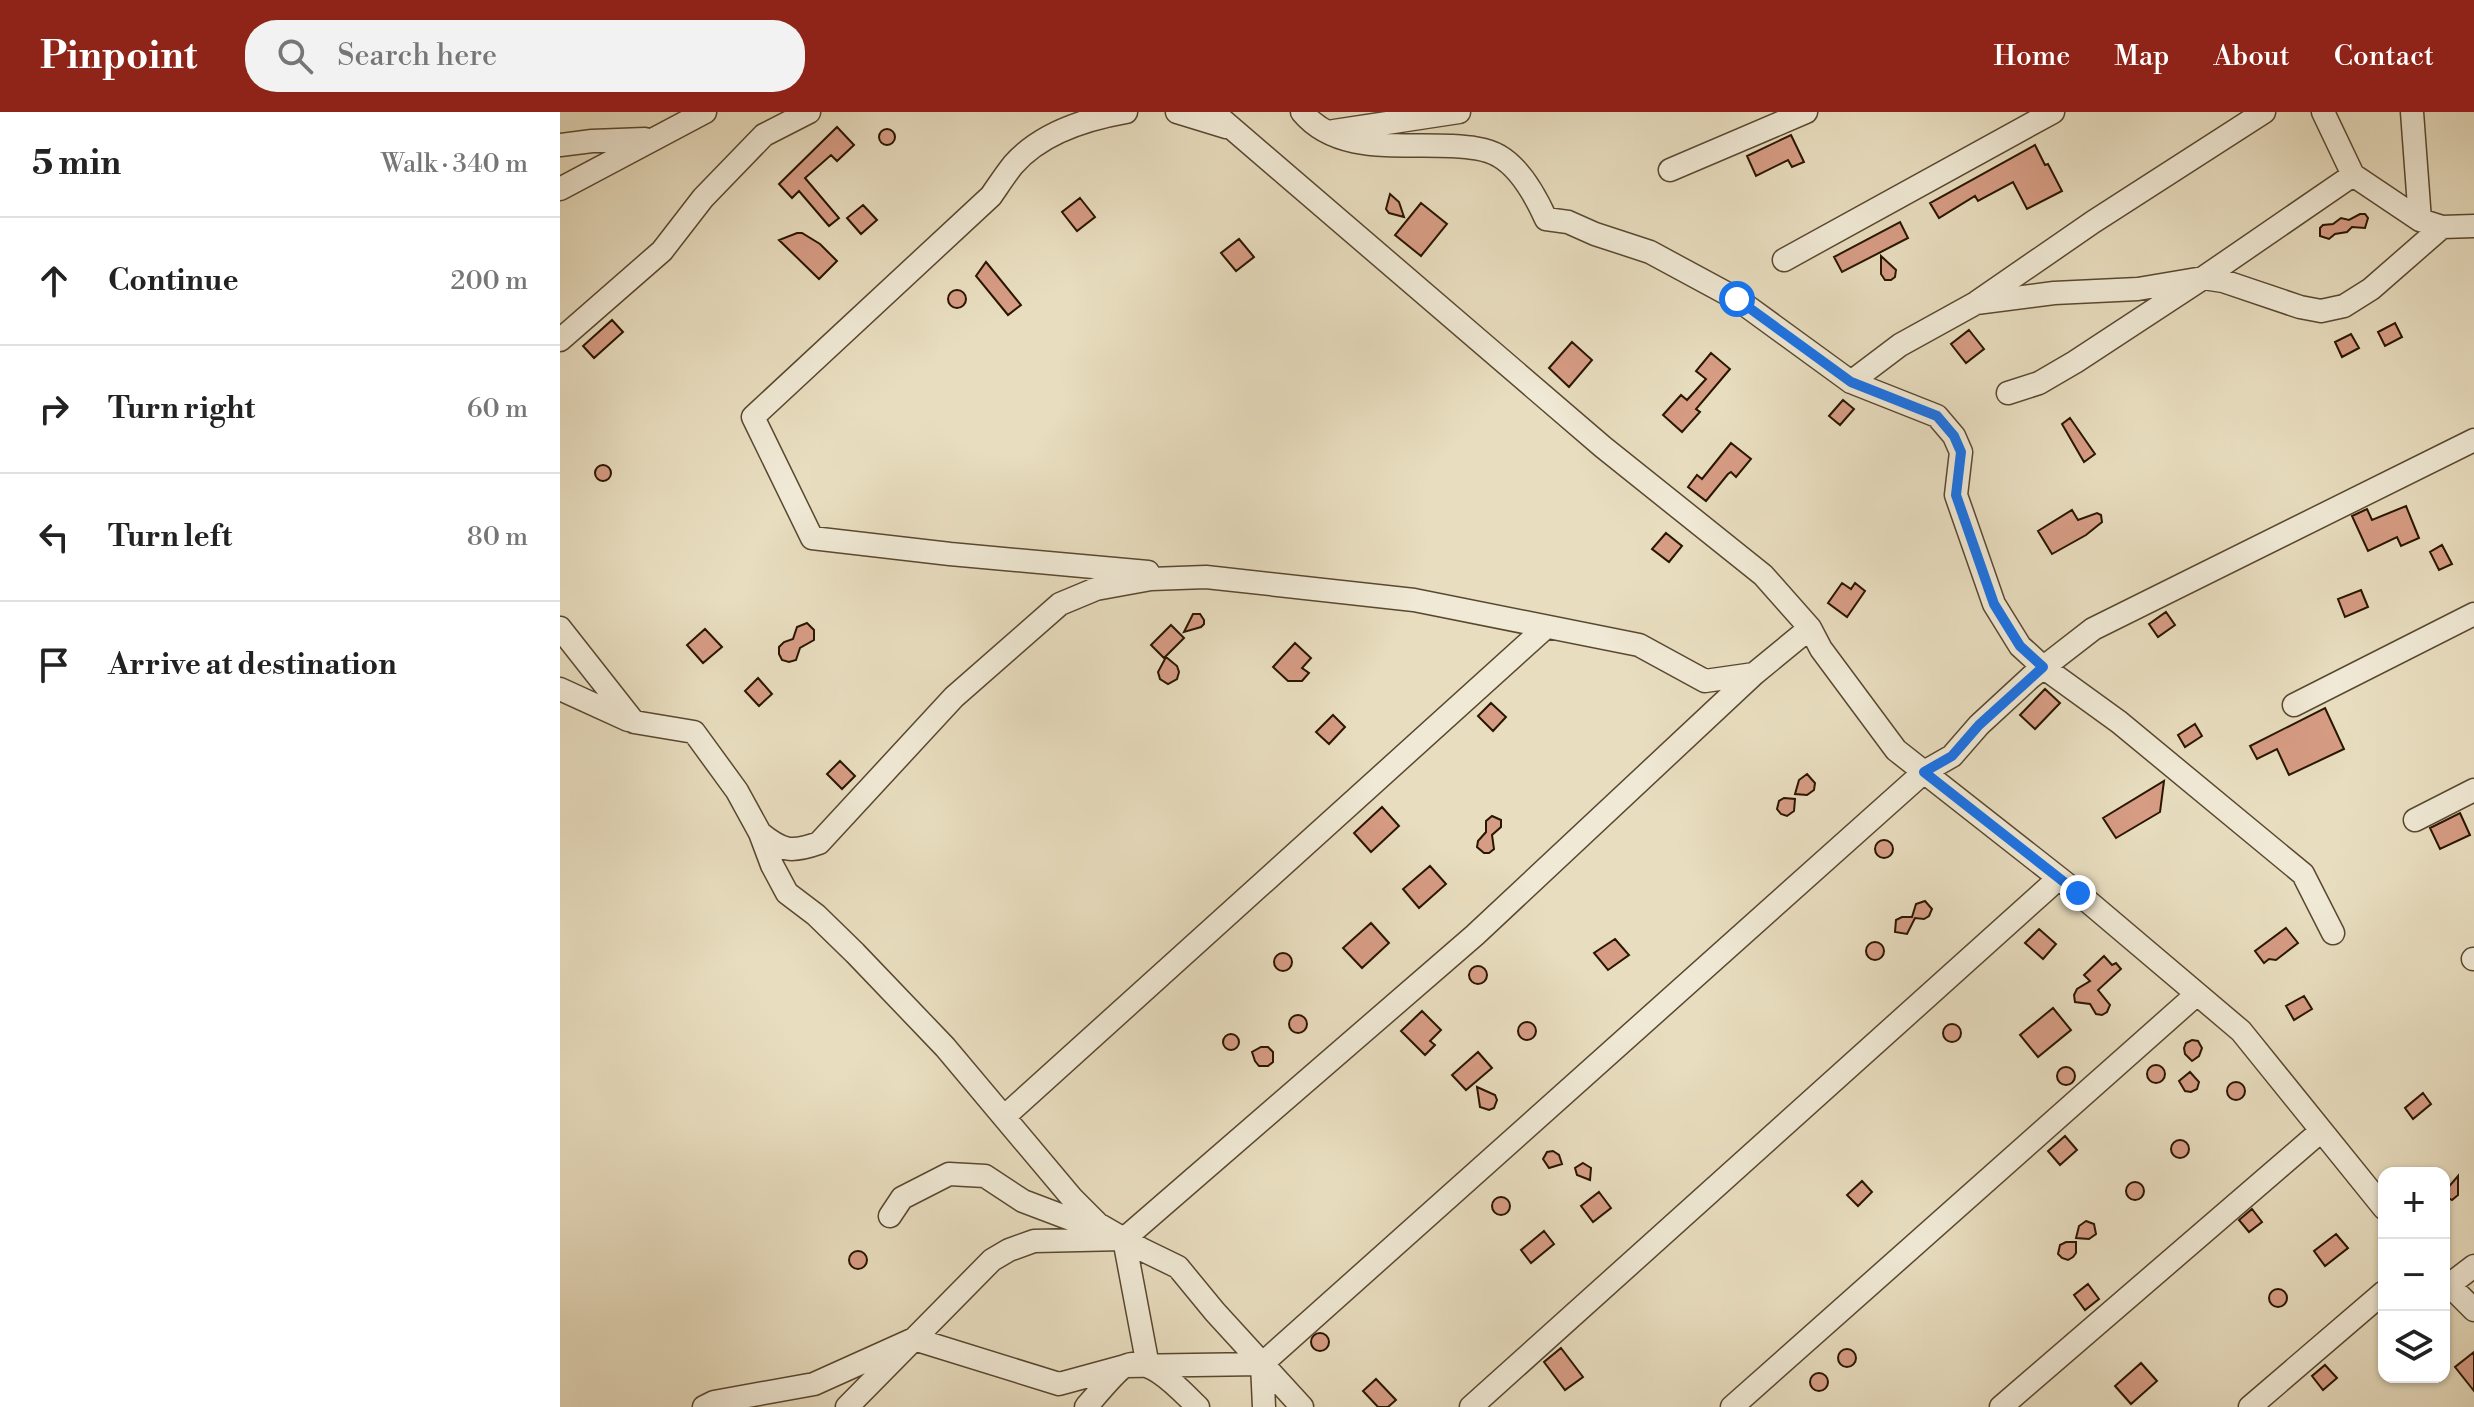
<!DOCTYPE html>
<meta charset="utf-8">
<style>
:root{--surface:#fff;--page:#f2f2f2;--text:#222;--muted:#767676;--line:#e0e0e0;--accent:#8f2418}
body{margin:0;font-family:"Libre Bodoni",serif;background:var(--page);color:var(--text)}
.controls{position:absolute;right:24px;bottom:24px;display:grid;overflow:hidden;border-radius:16px;box-shadow:0 2px 6px #0004}
.controls button{width:72px;height:72px;display:grid;place-items:center;padding:0;border:0;border-bottom:2px solid var(--line);background:var(--surface);color:var(--text);font:40px sans-serif}
.stop{position:absolute;width:24px;height:24px;margin:-18px;border:6px solid #1a73e8;border-radius:50%;background:#fff}
.stop.end{background:#1a73e8;border-color:#fff;box-shadow:0 2px 8px #0008}
.list{margin:0;padding:0;list-style:none}
h2{display:flex;justify-content:space-between;align-items:center;height:104px;margin:0;padding:0 32px;font-size:34px}
h2 small{font-size:26px;font-weight:400;color:var(--muted)}
.list li{display:grid;grid-template-columns:52px 1fr auto;gap:24px;align-items:center;box-sizing:border-box;height:128px;padding:0 32px;border-top:2px solid var(--line)}
.list b{display:block;font-size:30px;white-space:nowrap}
.list em{font-size:26px;font-style:normal;color:var(--muted)}
.icon{flex:none;width:44px;height:44px;fill:none;stroke:currentColor;stroke-width:2;stroke-linecap:round;stroke-linejoin:round}
.map{position:relative;flex:none;width:1914px;height:1295px;overflow:hidden}
header{display:flex;align-items:center;gap:48px;box-sizing:border-box;height:112px;padding:0 40px;background:var(--accent);color:#fff}
header strong{font-size:38px}
nav{display:flex;gap:44px;margin-inline-start:auto;font-size:28px}
.search{width:560px;height:72px;background:var(--page);display:flex;align-items:center;gap:20px;box-sizing:border-box;padding:0 28px;border-radius:32px;color:var(--muted);font-size:30px}
main{display:flex}
aside{flex:1;background:var(--surface)}
.map>svg:first-child{display:block}
.building{fill:#d69c84;stroke:#291600;stroke-width:2}
.lines{fill:none;stroke-linecap:round;stroke-linejoin:round}
.minor-casing{stroke:#594830;stroke-width:25}
.minor{stroke:#f0e9d5;stroke-width:22}
.route{stroke:#1a73e8;stroke-width:10}
</style>
<header>
<strong>Pinpoint</strong>
<div class="search"><svg class="icon" aria-label="search" viewBox="0 0 24 24"><circle cx="10" cy="10" r="6"/><path d="M15 15l6 6"/></svg>Search here</div>
<nav><a>Home</a><a>Map</a><a>About</a><a>Contact</a></nav>
</header>
<main>
<aside>
<h2>5 min<small>Walk · 340 m</small></h2>
<ul class="list">
<li><svg class="icon" aria-label="ahead" viewBox="0 0 24 24"><path d="M12 20V5M6 11l6-6 6 6"/></svg><div><b>Continue</b></div><em>200 m</em></li>
<li><svg class="icon" aria-label="right" viewBox="0 0 24 24"><path d="M7 20v-9h11M14 6l5 5-5 5"/></svg><div><b>Turn right</b></div><em>60 m</em></li>
<li><svg class="icon" aria-label="left" viewBox="0 0 24 24"><path d="M17 20v-9H6M10 6l-5 5 5 5"/></svg><div><b>Turn left</b></div><em>80 m</em></li>
<li><svg class="icon" aria-label="arrive" viewBox="0 0 24 24"><path d="M6 21V4h12l-3 4 3 4H6"/></svg><div><b>Arrive at destination</b></div></li>
</ul>
</aside>
<div class="map">
<svg width="1914" height="1295" viewBox="0 0 1914 1295">
<rect width="100%" height="100%" fill="#e8ddbf"/>
<filter id="stains"><feTurbulence type="fractalNoise" baseFrequency=".0025" numOctaves="4"/><feColorMatrix values="0 0 0 0 .2 0 0 0 0 .09 0 0 0 0 .02 0 0 0 .5 -.17"/></filter>
<radialGradient id="worn" r=".72"><stop offset=".6" stop-color="#630" stop-opacity="0"/><stop offset="1" stop-color="#630" stop-opacity=".3"/></radialGradient>
<path class="building" d="M277,15L294,33L277,49L271,43L245,66L279,106L269,114L239,79L232,86L219,72Z
M319 25a8 8 0 1 1 16 0a8 8 0 1 1-16 0Z
M1231,23L1244,50L1232,55L1228,48L1196,64L1187,44Z
M1475,33L1485,53L1488,52L1502,79L1467,97L1453,70L1418,89L1415,84L1379,106L1370,91Z
M830,82L839,90L844,105L829,101L826,97Z
M520,86L535,105L517,119L502,100Z
M861,91L887,112L861,144L835,123Z
M303,93L317,108L301,122L287,106Z
M1800,102H1805L1808,106L1805,116L1792,115L1787,120L1775,122L1769,127L1760,124V116L1763,113L1773,112L1781,106L1789,108Z
M1340,110L1348,126L1282,160L1274,145Z
M237,121H242L260,132L277,149L259,167L219,128Z
M679,127L694,145L676,159L661,141Z
M1321,144L1336,158L1335,165L1331,168H1325L1321,162Z
M426,150L461,193L448,203L416,164Z
M388 187a9 9 0 1 1 18 0a9 9 0 1 1-18 0Z
M52,208L63,220L34,246L23,234Z
M1835,211L1842,225L1825,234L1818,220Z
M1409,218L1424,237L1406,251L1391,232Z
M1791,222L1799,236L1782,245L1775,230Z
M1012,230L1032,248L1009,275L989,256Z
M1151,241L1170,257L1136,297L1140,300L1122,320L1103,303L1121,283L1127,288L1146,267L1136,259Z
M1283,288L1294,297L1280,313L1269,304Z
M1510,306L1535,342L1524,350L1502,312Z
M1171,331L1191,347L1176,365L1171,360L1168,362L1146,389L1128,375L1137,363L1142,367Z
M35 361a8 8 0 1 1 16 0a8 8 0 1 1-16 0Z
M1846,394L1859,426L1841,434L1837,425L1808,439L1792,404L1807,397L1812,408Z
M1512,398L1518,408L1537,401L1541,403L1542,410L1526,423L1492,442L1478,419Z
M1106,421L1122,434L1109,450L1092,437Z
M1882,433L1892,452L1879,458L1870,440Z
M1282,471L1291,477L1295,471L1305,479L1287,505L1268,491Z
M1801,478L1808,495L1785,505L1778,487Z
M1606,500L1615,513L1598,525L1589,512Z
M633,502H640L644,508V512L641,515L624,520Z
M247,511L254,518V528L240,536L236,548L229,550L222,548L219,542V535L224,530L233,527L237,515Z
M611,513L624,526L604,546L591,533Z
M145,517L162,535L143,551L127,533Z
M735,531L751,546L742,556L749,561L742,569H728L713,555Z
M606,545L617,554L619,560L617,567L608,572L600,567L598,560Z
M198,566L212,582L199,594L185,579Z
M1485,577L1500,591L1475,617L1460,603Z
M931,591L946,605L933,619L918,604Z
M1765,596L1784,637L1729,663L1717,637L1697,647L1690,634Z
M773,603L785,615L769,632L756,620Z
M1635,612L1642,624L1625,635L1618,623Z
M280,649L295,664L282,677L267,662Z
M1247,662L1255,671L1254,678L1247,683L1235,682L1239,668Z
M1604,669L1600,700L1556,726L1543,706Z
M1224,686L1235,687L1234,699L1227,704L1221,702L1217,697L1219,689Z
M822,695L839,714L811,740L794,721Z
M1900,701L1910,723L1880,737L1870,716Z
M932,704L941,708V715L932,723L934,737L929,741H924L917,735L918,729L926,720V709Z
M1315 737a9 9 0 1 1 18 0a9 9 0 1 1-18 0Z
M870,754L886,772L859,796L843,777Z
M1365,789L1372,797L1369,804L1364,807L1355,806L1347,822L1335,820L1336,808L1342,805H1352L1356,792Z
M811,811L829,831L802,856L783,836Z
M1726,816L1738,831L1716,848L1709,847L1704,851L1695,839Z
M1479,817L1496,832L1483,847L1465,831Z
M1055,827L1069,843L1048,858L1034,841Z
M1306 839a9 9 0 1 1 18 0a9 9 0 1 1-18 0Z
M714 850a9 9 0 1 1 18 0a9 9 0 1 1-18 0Z
M1544,844L1552,853L1556,851L1561,857L1538,878L1550,893L1547,900L1542,903L1536,902L1530,892L1515,890L1514,883L1517,877L1530,869L1524,863Z
M909 863a9 9 0 1 1 18 0a9 9 0 1 1-18 0Z
M1744,884L1752,897L1734,908L1726,894Z
M1493,896L1511,918L1478,945L1460,923Z
M862,899L881,918L870,929L875,933L865,943L841,919Z
M729 912a9 9 0 1 1 18 0a9 9 0 1 1-18 0Z
M958 919a9 9 0 1 1 18 0a9 9 0 1 1-18 0Z
M1383 921a9 9 0 1 1 18 0a9 9 0 1 1-18 0Z
M663 930a8 8 0 1 1 16 0a8 8 0 1 1-16 0Z
M1632,928L1638,929L1642,936L1639,944L1632,949L1625,942L1624,936L1626,931Z
M701,935H708L713,940V950L708,954H699L695,949L692,940Z
M918,940L932,956L906,978L892,963Z
M1587 962a9 9 0 1 1 18 0a9 9 0 1 1-18 0Z
M1497 964a9 9 0 1 1 18 0a9 9 0 1 1-18 0Z
M1630,960L1639,970L1637,977L1631,980L1625,979L1619,969Z
M1667 979a9 9 0 1 1 18 0a9 9 0 1 1-18 0Z
M917,975L935,983L937,988L934,996L929,998L920,995Z
M1863,981L1871,992L1853,1007L1845,996Z
M1505,1024L1517,1038L1500,1053L1488,1039Z
M1611 1037a9 9 0 1 1 18 0a9 9 0 1 1-18 0Z
M993,1039L999,1043L1002,1052L989,1056L983,1047L987,1040Z
M1023,1051L1031,1056L1030,1068L1017,1063L1015,1056Z
M1898,1064V1083L1892,1088L1885,1084V1079Z
M1302,1069L1312,1080L1298,1094L1287,1083Z
M1566 1079a9 9 0 1 1 18 0a9 9 0 1 1-18 0Z
M1039,1080L1051,1096L1033,1110L1021,1094Z
M932 1094a9 9 0 1 1 18 0a9 9 0 1 1-18 0Z
M1692,1097L1702,1110L1689,1120L1679,1108Z
M1526,1109L1534,1112L1536,1122L1529,1127L1516,1126L1519,1114Z
M984,1119L994,1132L971,1151L961,1138Z
M1776,1122L1788,1136L1765,1154L1754,1139Z
M1516,1130V1141L1513,1145L1508,1148L1502,1146L1498,1142L1500,1133L1506,1130Z
M289 1148a9 9 0 1 1 18 0a9 9 0 1 1-18 0Z
M1528,1172L1539,1187L1525,1198L1514,1183Z
M1709 1186a9 9 0 1 1 18 0a9 9 0 1 1-18 0Z
M751 1230a9 9 0 1 1 18 0a9 9 0 1 1-18 0Z
M1001,1236L1023,1265L1005,1278L984,1250Z
M1278 1246a9 9 0 1 1 18 0a9 9 0 1 1-18 0Z
M1914,1240V1279L1895,1255Z
M1581,1251L1597,1269L1571,1292L1555,1274Z
M1765,1253L1777,1266L1763,1278L1752,1264Z
M1250 1270a9 9 0 1 1 18 0a9 9 0 1 1-18 0Z
M816,1267L836,1288L828,1295H818L803,1279Z"/>
<g class="lines">
<g class="minor-casing">
<path id="minor" d="M566,0C526,7 480,22 453,53C445,63 438,74 431,84L193,305L252,426L390,442L588,460
M617,0L666,15
M653,0L1043,335L1203,463L1250,516L1261,537L1336,638L1518,781L1681,919L1824,1096
M742,0C778,43 841,31 891,34C907,35 926,36 939,44C960,56 976,85 986,107L1008,110L1035,122L1090,140L1177,187L1291,270L1377,304L1394,324L1401,340L1396,383L1434,492L1460,534L1483,555L1559,610L1743,762L1773,821
M1763,0L1793,63L1860,108L1882,115L1914,114
M1852,0L1860,108
M774,19L899,0
M0,33L32,29L85,27
M1110,58L1246,0
M0,77L145,0
M1224,148L1493,0
M1417,190L1533,110L1704,0
M0,228L102,139L143,86L204,23L249,0
M1291,270L1340,233L1416,191L1494,181L1578,177L1643,166L1663,169L1740,195L1761,199L1784,194L1811,177L1882,115
M1448,281L1479,271L1515,250L1643,166L1793,63
M0,516L74,610L134,620L177,679L200,721L212,753L227,781L256,803L295,841L385,935L512,1086L538,1112L583,1138L618,1155L655,1200L742,1295
M0,577L68,608
M1734,593L1914,502
M1855,708L1914,678
M200,721C222,739 231,741 259,731L394,585L500,492L536,477L591,467L646,465L854,488L1079,533L1145,569L1194,562
M1913,847H1914
M444,1005L985,516
M330,1104L342,1086L389,1062L425,1064L463,1089L537,1117
M564,1127L588,1254
M1884,1168L1914,1198
M1889,1173L1914,1154
M702,1252L704,1295
M144,1295L154,1290L254,1272L354,1227L499,1272L565,1254L702,1252L1364,660L1392,644L1419,613L1471,565L1533,517L1914,328
M287,1295L432,1148L449,1138L474,1129L564,1127L915,823L1194,562L1250,516
M526,1295C534,1286 556,1259 565,1254C590,1242 622,1280 638,1295
M911,1295L1499,766
M1172,1295L1637,882
M1441,1295L1761,1019
M1690,1295L1824,1180"/>
</g>
<use href="#minor" class="minor"/>
</g>
<g class="lines">
<path class="route" d="M1177,187L1291,270L1377,304L1394,324L1401,340L1396,383L1434,492L1460,534L1483,555L1419,613L1392,644L1364,660L1518,781"/>
</g>
<rect width="100%" height="100%" filter="url(#stains)"/>
<rect width="100%" height="100%" fill="url(#worn)"/>
</svg>
<div class="controls">
<button>+</button>
<button>−</button>
<button><svg class="icon" aria-label="layers" viewBox="0 0 24 24"><path d="M12 4l9 5-9 5-9-5zM3 14l9 5 9-5"/></svg></button>
</div>
<div class="stop" style="left:1177px;top:187px"></div>
<div class="stop end" style="left:1518px;top:781px"></div>
</div>
</main>
